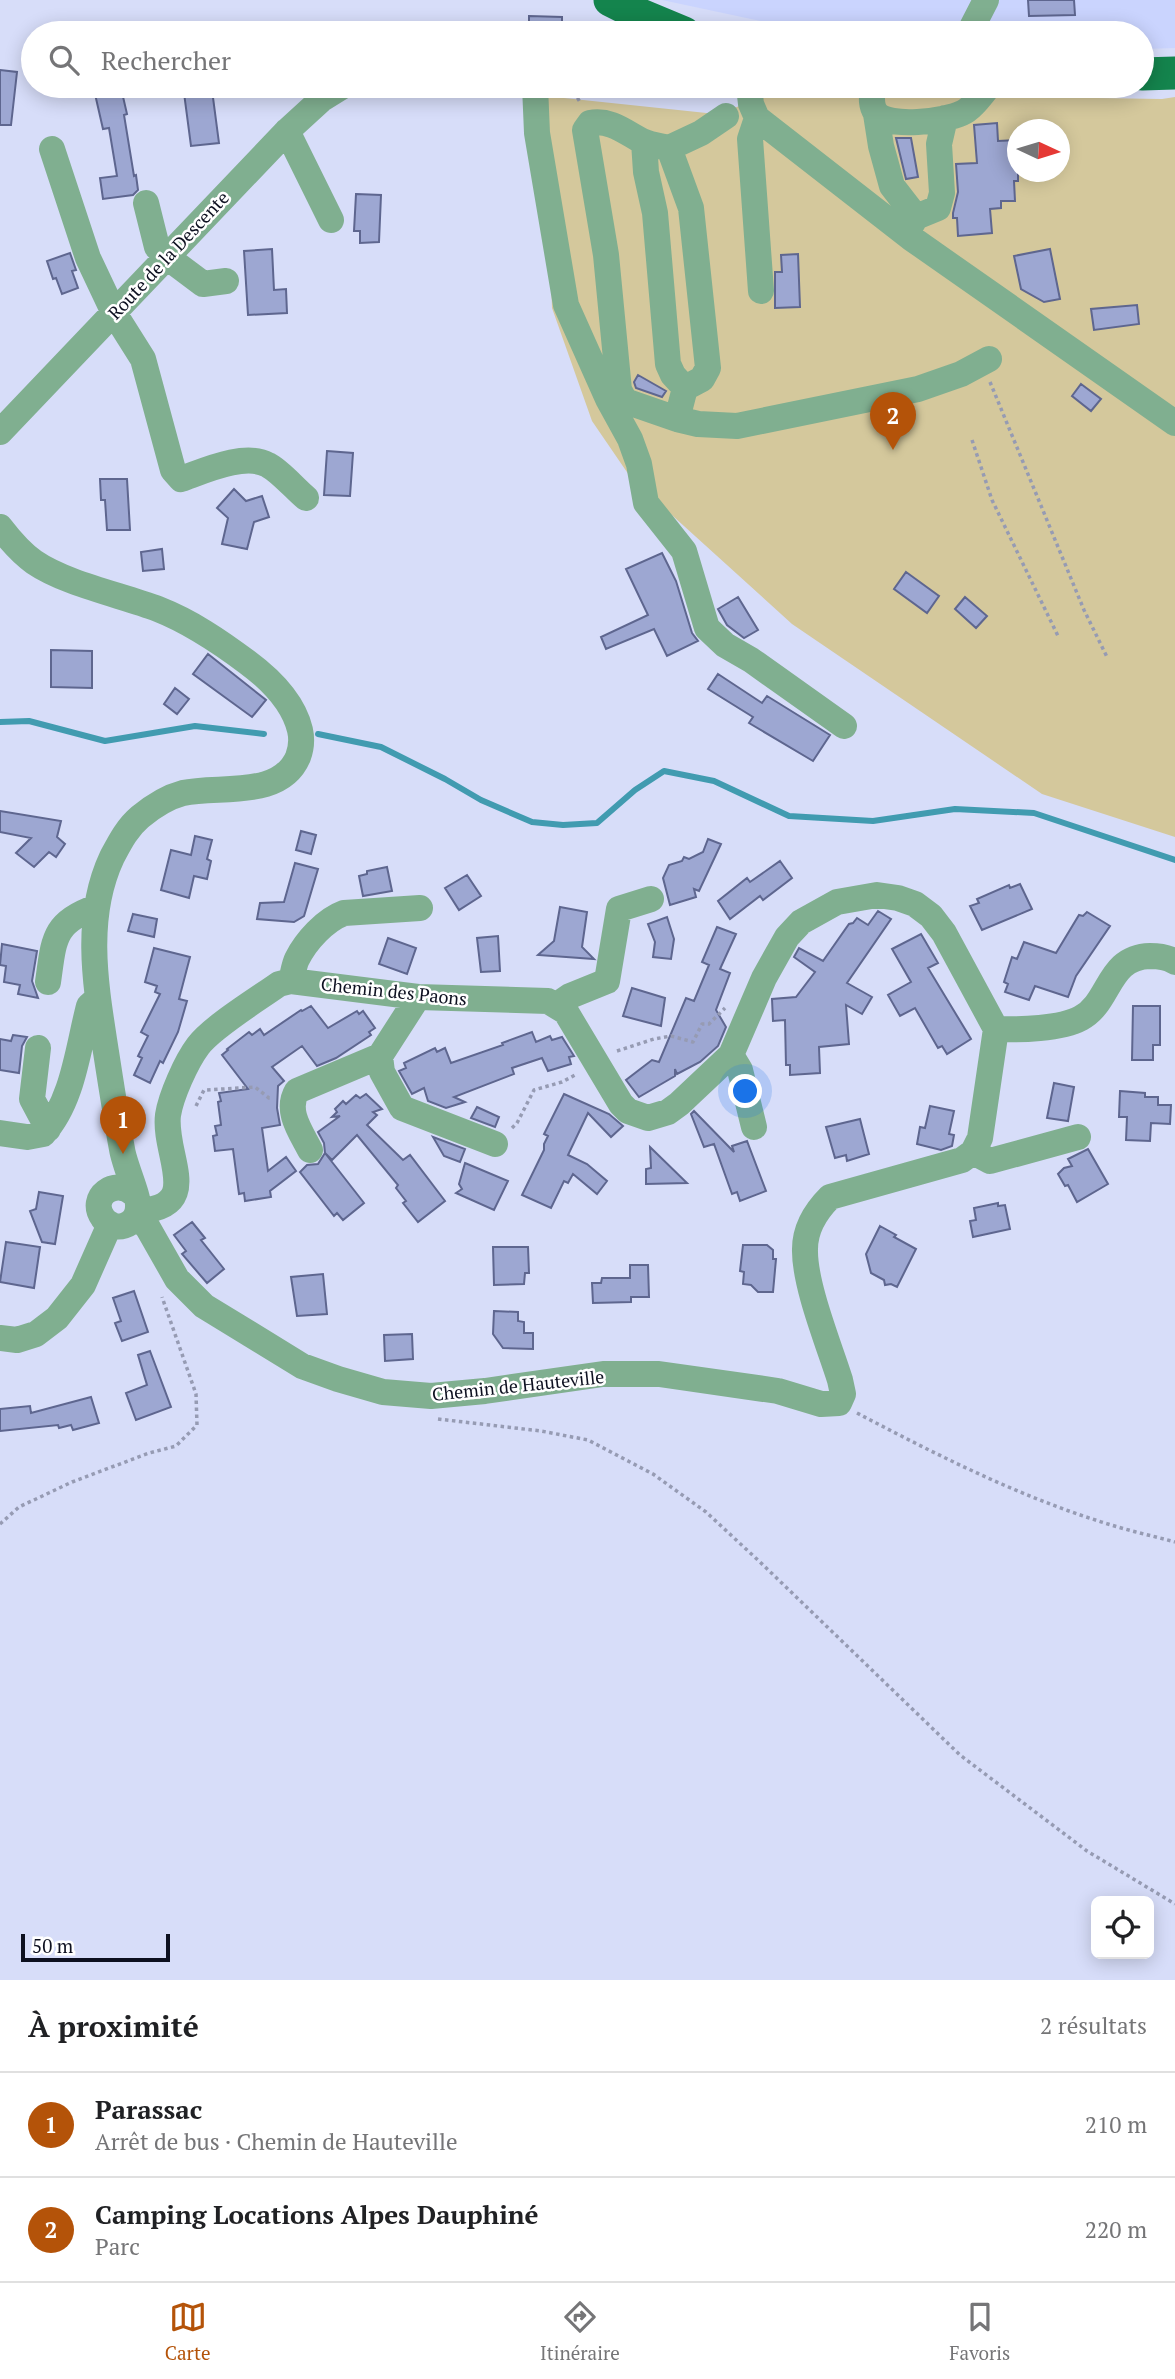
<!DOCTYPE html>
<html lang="fr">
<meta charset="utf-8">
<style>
:root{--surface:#fff;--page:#f6f6f6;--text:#202124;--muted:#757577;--line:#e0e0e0;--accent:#b45309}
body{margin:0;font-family:"PT Serif",serif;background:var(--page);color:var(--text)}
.controls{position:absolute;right:21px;bottom:21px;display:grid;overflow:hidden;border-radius:10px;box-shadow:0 4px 18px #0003}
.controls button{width:63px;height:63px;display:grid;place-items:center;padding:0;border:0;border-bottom:2px solid var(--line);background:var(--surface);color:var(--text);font:35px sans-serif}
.compass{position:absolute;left:1007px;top:119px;width:63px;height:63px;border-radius:50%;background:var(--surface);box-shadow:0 4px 18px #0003;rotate:94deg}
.scale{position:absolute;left:21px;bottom:18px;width:149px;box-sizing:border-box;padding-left:7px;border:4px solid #0d1020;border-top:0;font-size:19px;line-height:24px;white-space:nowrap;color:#0d1020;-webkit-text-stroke:5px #fff;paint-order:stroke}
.you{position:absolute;left:746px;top:1092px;width:24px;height:24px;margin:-18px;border:5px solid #fff;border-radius:50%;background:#1a73e8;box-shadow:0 0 0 10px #1a73e833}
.badge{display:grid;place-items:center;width:46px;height:46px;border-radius:50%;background:var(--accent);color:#fff;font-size:23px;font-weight:700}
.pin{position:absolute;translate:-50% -58px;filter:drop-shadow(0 2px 4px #0008)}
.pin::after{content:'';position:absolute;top:37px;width:24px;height:21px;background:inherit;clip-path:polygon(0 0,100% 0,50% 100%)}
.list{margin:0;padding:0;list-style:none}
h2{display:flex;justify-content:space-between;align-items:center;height:91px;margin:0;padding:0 28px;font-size:30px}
h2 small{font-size:23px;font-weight:400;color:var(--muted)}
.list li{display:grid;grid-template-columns:46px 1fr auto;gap:21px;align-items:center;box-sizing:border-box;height:105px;padding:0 28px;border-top:2px solid var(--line)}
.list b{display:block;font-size:26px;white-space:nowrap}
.list p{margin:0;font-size:23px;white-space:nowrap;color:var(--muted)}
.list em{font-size:23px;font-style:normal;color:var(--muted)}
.icon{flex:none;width:38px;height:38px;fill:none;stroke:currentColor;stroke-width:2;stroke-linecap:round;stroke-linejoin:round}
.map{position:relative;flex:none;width:1175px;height:1980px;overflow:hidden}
.search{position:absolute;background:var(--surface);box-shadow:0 4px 18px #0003;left:21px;right:21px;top:21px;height:77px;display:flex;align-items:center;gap:18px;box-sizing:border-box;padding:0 24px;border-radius:38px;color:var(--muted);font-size:26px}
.sheet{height:301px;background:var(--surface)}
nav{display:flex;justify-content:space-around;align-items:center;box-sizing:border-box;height:98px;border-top:2px solid var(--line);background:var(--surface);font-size:19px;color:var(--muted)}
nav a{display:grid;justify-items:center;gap:4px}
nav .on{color:var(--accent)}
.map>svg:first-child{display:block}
.built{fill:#cad4fe}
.green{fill:#d4c89c;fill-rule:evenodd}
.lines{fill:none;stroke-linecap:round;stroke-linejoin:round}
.stream{stroke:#419bb0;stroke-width:6}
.building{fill:#9da7d2;stroke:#5e668f;stroke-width:2}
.path{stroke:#969bb3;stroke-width:3.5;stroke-dasharray:3.5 3.5;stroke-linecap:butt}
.minor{stroke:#80af90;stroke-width:26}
.major{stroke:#14844d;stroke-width:33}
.labels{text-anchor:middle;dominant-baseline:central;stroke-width:5;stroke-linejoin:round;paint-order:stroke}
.street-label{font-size:18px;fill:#0d1020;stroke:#fff}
</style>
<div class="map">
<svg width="1175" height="1980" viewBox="0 0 1175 1980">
<rect width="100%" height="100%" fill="#d7ddf9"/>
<path class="built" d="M662,0H1175V48L1142,49V33H817Z"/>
<path class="green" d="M778,93L1162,99L1175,97V837L1042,794L792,624L631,478L592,421L552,308L545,96L716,114ZM1018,130H1060V172H1018Z"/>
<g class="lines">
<path class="stream" d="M0,722L29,721L105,741L195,726L264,734
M318,734L381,747L445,779L481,800L532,822L563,825L597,823L635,790L664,771L714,781L789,816L873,821L955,809L1034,813L1175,860"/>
</g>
<path class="building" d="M1028,0H1074L1075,15L1029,16Z
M529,16L562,17V33H529Z
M0,70L17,72L11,125H0Z
M121,88L127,114L124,115L134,176L136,175L138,190L133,195L103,199L100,178L117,176L109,128L103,129L95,94Z
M212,90L219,143L191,146L184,93Z
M997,123L998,141L1018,140V181H1014L1015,201H1001V208L990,209L992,233L958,236L957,218H953V213L958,192L956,164L977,163L974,125Z
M896,138H911L918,177L906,179Z
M356,194L381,195L379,242L360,243V231H354Z
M272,249L274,290L286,289L287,313L248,315L244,251Z
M1050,249L1060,299L1044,302L1021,289L1014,256Z
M70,253L76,270L72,271L78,288L62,294L56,278L53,279L47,261Z
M798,254L800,307L775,308V272H782L781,255Z
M1137,305L1139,324L1094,330L1091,309Z
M638,375L666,391L662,397L636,388L634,382Z
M1081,384L1101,399L1091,411L1072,396Z
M327,451L353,453L350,496L324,495Z
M100,479H127L130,530H107L105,500H101Z
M234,489L246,501L262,496L269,517L254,522L247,549L222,544L228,518L217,508Z
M162,549L164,569L143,571L141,552Z
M662,553L676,581L692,633L698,641L667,656L654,629L606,649L601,637L648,615L626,569Z
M906,572L939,596L927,613L894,589Z
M738,597L758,630L744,638L727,625L718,609Z
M965,597L987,616L976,628L955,609Z
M51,650L92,651V688L51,687Z
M208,654L266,700L252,717L193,674Z
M718,674L762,703L767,696L830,735L813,761L749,723L753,717L708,689Z
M175,688L189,699L177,714L164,704Z
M0,811L61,821L57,837L65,844L56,857L49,852L34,867L16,853L31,838L0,832Z
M301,831L316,835L311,854L296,850Z
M195,836L212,840L207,859L211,861L207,879L194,876L189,898L161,890L171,850L191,855Z
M708,839L721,844L699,891L694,889L696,897L670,905L663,878L669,865L682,861L684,857L689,859L703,852Z
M780,861L792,878L763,900L760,896L730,919L718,901L747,878L750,882Z
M295,863L318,869L304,916L294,922L257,919L260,903L284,902Z
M387,867L392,891L363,896L359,876L367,874V871Z
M467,875L481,896L459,910L445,888Z
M1020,884L1032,909L982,930L970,906L979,903L977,899L1009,885L1010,888Z
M560,907L587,912L582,947L594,959L538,955L554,941Z
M878,911L891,919L847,983L872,997L862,1014L846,1005L849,1044L819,1047L820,1073L790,1075V1065H786L785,1020L773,1021L772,999L796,997L815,972L794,957L799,948L823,961L849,924L853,923L857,918L868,925Z
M1087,912L1110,926L1076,976L1068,997L1035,986L1029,1000L1005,992L1008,984L1004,982L1012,957L1017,959L1024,942L1056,953L1079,915L1083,916Z
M133,914L157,919L154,937L128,931Z
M667,917L674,939L671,959L653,957L655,942L648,924Z
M717,927L736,934L720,969L730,973L716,1010L726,1027L718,1046L700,1062L677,1074L675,1069V1076L639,1097L626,1080L652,1060L659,1062L686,998L694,1001L709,965L702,962Z
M921,934L938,963L928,968L971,1039L947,1054L942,1046L938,1048L915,1008L900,1016L888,995L911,982L892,949Z
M498,936L500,971L481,972L477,938Z
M388,938L416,948L407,974L379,964Z
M2,944L37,951L32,981L38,998L18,994L20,985L4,982L6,966L0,965Z
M154,948L190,957L179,999L187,1001L178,1032L163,1063L160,1061L150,1083L134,1075L142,1058L138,1056L148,1036L141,1032L160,994L155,992L157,986L145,982Z
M632,988L665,998L661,1026L623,1016Z
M311,1006L328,1028L357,1011L359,1014L363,1011L375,1028L369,1032L371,1035L336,1058L317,1066L302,1046L272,1067L284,1081L278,1086L277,1108L280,1125L262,1128L268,1171L286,1157L296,1171L270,1191L271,1197L245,1201L244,1193L239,1194L233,1149L215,1151L213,1136L217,1135L215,1126L221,1125L218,1102L221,1101L219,1093L248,1089L222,1055L228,1050L227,1049L249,1032L252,1035L260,1029L264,1035L301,1010L302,1011Z
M1133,1006H1160V1045H1153V1060H1132Z
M532,1032L536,1042L550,1036L552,1040L562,1037L574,1056L569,1057L571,1064L548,1071L542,1058L512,1068L514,1074L454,1097L465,1102L446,1108L428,1101L424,1088L412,1094L399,1071L406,1068L404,1063L435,1048L437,1052L445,1048L451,1063L503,1045L502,1043Z
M13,1035L27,1037L22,1046L19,1073L0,1070V1039L11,1041Z
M1054,1083L1074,1087L1068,1121L1047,1118Z
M1120,1091L1145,1093V1097H1158V1105H1171L1170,1124L1151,1123L1150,1141L1126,1140L1127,1117H1119Z
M366,1094L382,1109L373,1112L377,1115L367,1125L403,1160L410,1155L445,1201L418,1222L403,1203L406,1201L396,1188L398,1185L357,1135L332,1160L325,1153L324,1143L318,1132L340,1116L332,1117L337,1112L335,1109L343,1101L346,1104L356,1095L360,1098Z
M564,1094L609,1114L623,1126L611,1137L588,1113L568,1155L587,1164L607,1181L597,1194L573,1174L568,1183L564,1181L551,1208L522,1195L544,1150V1144L548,1136L544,1134Z
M930,1106L954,1111L949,1134L954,1135L952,1146L941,1150L917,1144L920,1127L925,1128Z
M477,1107L499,1117L495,1127L471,1118Z
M694,1111L734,1152L732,1146L747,1141L766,1191L740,1201L737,1192L732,1194L714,1144L704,1147L691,1114Z
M860,1119L869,1154L847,1161L846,1155L835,1158L826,1127Z
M433,1137L465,1149L460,1162L444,1156Z
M650,1147L687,1183L646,1184V1169L651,1168Z
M1088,1149L1108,1184L1077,1202L1068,1185L1065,1186L1058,1174L1064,1168L1072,1166L1068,1159Z
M325,1153L364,1203L343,1220L337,1213L334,1216L300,1172L307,1165L318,1164Z
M465,1163L508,1181L494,1210L456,1193L462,1189L459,1184Z
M39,1192L63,1196L55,1244L42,1242L30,1211L36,1209Z
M998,1203V1206L1005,1205L1010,1229L973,1237L970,1221L976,1220L974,1208Z
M192,1222L205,1238L201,1240L224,1269L207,1283L182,1254L186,1251L174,1235Z
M880,1226L896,1235L894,1237L916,1249L897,1287L891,1284L885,1285L884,1280L871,1273L866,1254Z
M6,1242L40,1247L34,1288L0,1282Z
M743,1245H767L773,1250V1259H776L773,1292H758L751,1285L743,1284L744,1272L740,1271Z
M493,1247H528L529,1273H525L524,1284L494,1285Z
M630,1265H648L649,1297H631V1302L593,1303L592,1283H601L602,1278H630Z
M323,1274L327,1314L297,1316L291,1277Z
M134,1291L148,1332L122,1341L115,1323L121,1321L113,1298Z
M494,1311L518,1312V1321L524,1322V1333H533V1349L503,1348L493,1334Z
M412,1334L413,1359L385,1361L384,1335Z
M150,1351L171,1407L136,1420L126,1393L147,1385L138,1355Z
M91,1397L99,1423L73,1430L71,1425L59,1428L58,1425L0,1431V1409L30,1406L31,1413Z"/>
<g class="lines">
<path class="path" d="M570,86L580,102
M990,382L1084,610L1107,657
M972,440L992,500L1059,638
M617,1051L654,1039L671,1036L693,1042L702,1024H709L725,1008
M196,1106L204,1090H207L255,1087L269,1098H272
M512,1128L517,1123L534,1090L562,1082L577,1074
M857,1413C937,1455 1020,1497 1108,1524C1130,1531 1153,1536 1175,1542
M438,1419L541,1431L588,1440L653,1474L706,1512L760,1562L960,1755L1087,1851L1175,1904
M0,1524L19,1507L72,1482L149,1453L176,1446L197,1425L196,1394L162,1297"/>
<path class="minor" d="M969,33L986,0
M535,86L537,133L566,305L608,399L630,439L639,464L646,503L684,551L707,628L725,645L751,660L844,726
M749,86L751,104L757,118L911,238L1175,423
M873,86C872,95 870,105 876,113C889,129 945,121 962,113C972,109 982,94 989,86
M876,114L881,146L892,186L916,217L906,234
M757,118L750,139L761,291
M287,131L331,220
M644,142L646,172L655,213L668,364L673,375L685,388L677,419L698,424L737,426L918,389L961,374L989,359
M669,148C660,146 650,145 642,141C625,132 610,119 590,123L585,130L606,255L619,390L625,401L677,419
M52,149L88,258L114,313L143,359L173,470L181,479C204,471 245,452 268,465C280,471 295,489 306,498
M146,203L157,247L167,257L203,284L226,281
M916,217L938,208L942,193L939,144L945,118
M685,388L702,379L708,368L691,208L669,148L701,133L726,116
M0,432L287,131L322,99L343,86
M0,527C10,540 21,553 34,562C66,584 121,595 158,609C191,622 219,641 247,662C270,679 293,701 300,730C302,739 301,749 298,757C280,799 220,785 183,793C168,797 152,807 140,817C127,828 120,842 112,857C83,919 96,987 106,1052C111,1084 116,1117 122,1149C124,1164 139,1196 138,1207C138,1226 113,1234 103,1218C88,1197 115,1177 134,1194
M291,981C293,974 294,965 297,959C306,941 325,920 344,913L420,908
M48,982C54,941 52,922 97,907
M418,997L380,1056L382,1072L402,1108L495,1144
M557,1005L570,996L607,981L619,909L651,899
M996,1029C1019,1030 1061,1029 1081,1018C1111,1002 1107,957 1150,956C1159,956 1168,957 1175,962
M38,1048L32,1099L48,1129
M731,1055L740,1070L754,1127
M0,1133L27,1137L43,1134C73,1102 78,1048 89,1006L98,998
M310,1150C301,1132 285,1111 297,1091L380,1056
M973,1152L990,1161L1078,1137
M137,1215L148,1228L177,1279L204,1306L302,1366L338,1379L383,1392L431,1396L485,1391L603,1374H659L778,1391L821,1404L839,1403L843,1394L840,1380C829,1345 804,1284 805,1249C805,1228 816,1211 830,1197L962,1160L973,1152L980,1138L996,1029L944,933L931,916L915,904L898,898L877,895L837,902L801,922L787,937L764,978L731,1055L679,1104L668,1112L648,1118L628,1111L621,1104L566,1012L548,1001L418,997L291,981L279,984C258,999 212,1027 198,1046C186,1062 171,1096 168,1115C163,1156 205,1207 138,1211
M0,1338L17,1340L36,1334L57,1318L83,1285L110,1224"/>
<path class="major" d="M610,0L636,13L684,33
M1142,74L1175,73"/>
</g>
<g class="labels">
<g class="street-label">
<text transform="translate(168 255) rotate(-47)">Route de la Descente</text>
<text transform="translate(394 991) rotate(6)">Chemin des Paons</text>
<text transform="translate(518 1385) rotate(-6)">Chemin de Hauteville</text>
</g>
</g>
</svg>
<div class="controls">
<button><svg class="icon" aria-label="locate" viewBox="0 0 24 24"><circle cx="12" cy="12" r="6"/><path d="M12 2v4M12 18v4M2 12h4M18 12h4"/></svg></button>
</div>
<svg class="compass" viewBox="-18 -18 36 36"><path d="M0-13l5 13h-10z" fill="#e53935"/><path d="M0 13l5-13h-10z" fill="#757577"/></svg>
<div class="scale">50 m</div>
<div class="you"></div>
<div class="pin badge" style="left:123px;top:1154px">1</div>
<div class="pin badge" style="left:893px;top:450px">2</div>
<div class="search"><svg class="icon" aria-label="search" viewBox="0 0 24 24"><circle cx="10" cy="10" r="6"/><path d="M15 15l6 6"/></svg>Rechercher</div>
</div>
<section class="sheet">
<h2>À proximité<small>2 résultats</small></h2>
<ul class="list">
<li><span class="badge">1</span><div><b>Parassac</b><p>Arrêt de bus · Chemin de Hauteville</p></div><em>210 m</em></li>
<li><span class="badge">2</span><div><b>Camping Locations Alpes Dauphiné</b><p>Parc</p></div><em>220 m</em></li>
</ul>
</section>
<nav>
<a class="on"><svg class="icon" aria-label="map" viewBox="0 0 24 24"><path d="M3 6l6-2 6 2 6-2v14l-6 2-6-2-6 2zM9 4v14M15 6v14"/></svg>Carte</a>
<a><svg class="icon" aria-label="directions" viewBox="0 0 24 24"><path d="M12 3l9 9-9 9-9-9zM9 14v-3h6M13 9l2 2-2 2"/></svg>Itinéraire</a>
<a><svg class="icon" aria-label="saved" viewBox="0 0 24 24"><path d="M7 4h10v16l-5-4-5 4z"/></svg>Favoris</a>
</nav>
